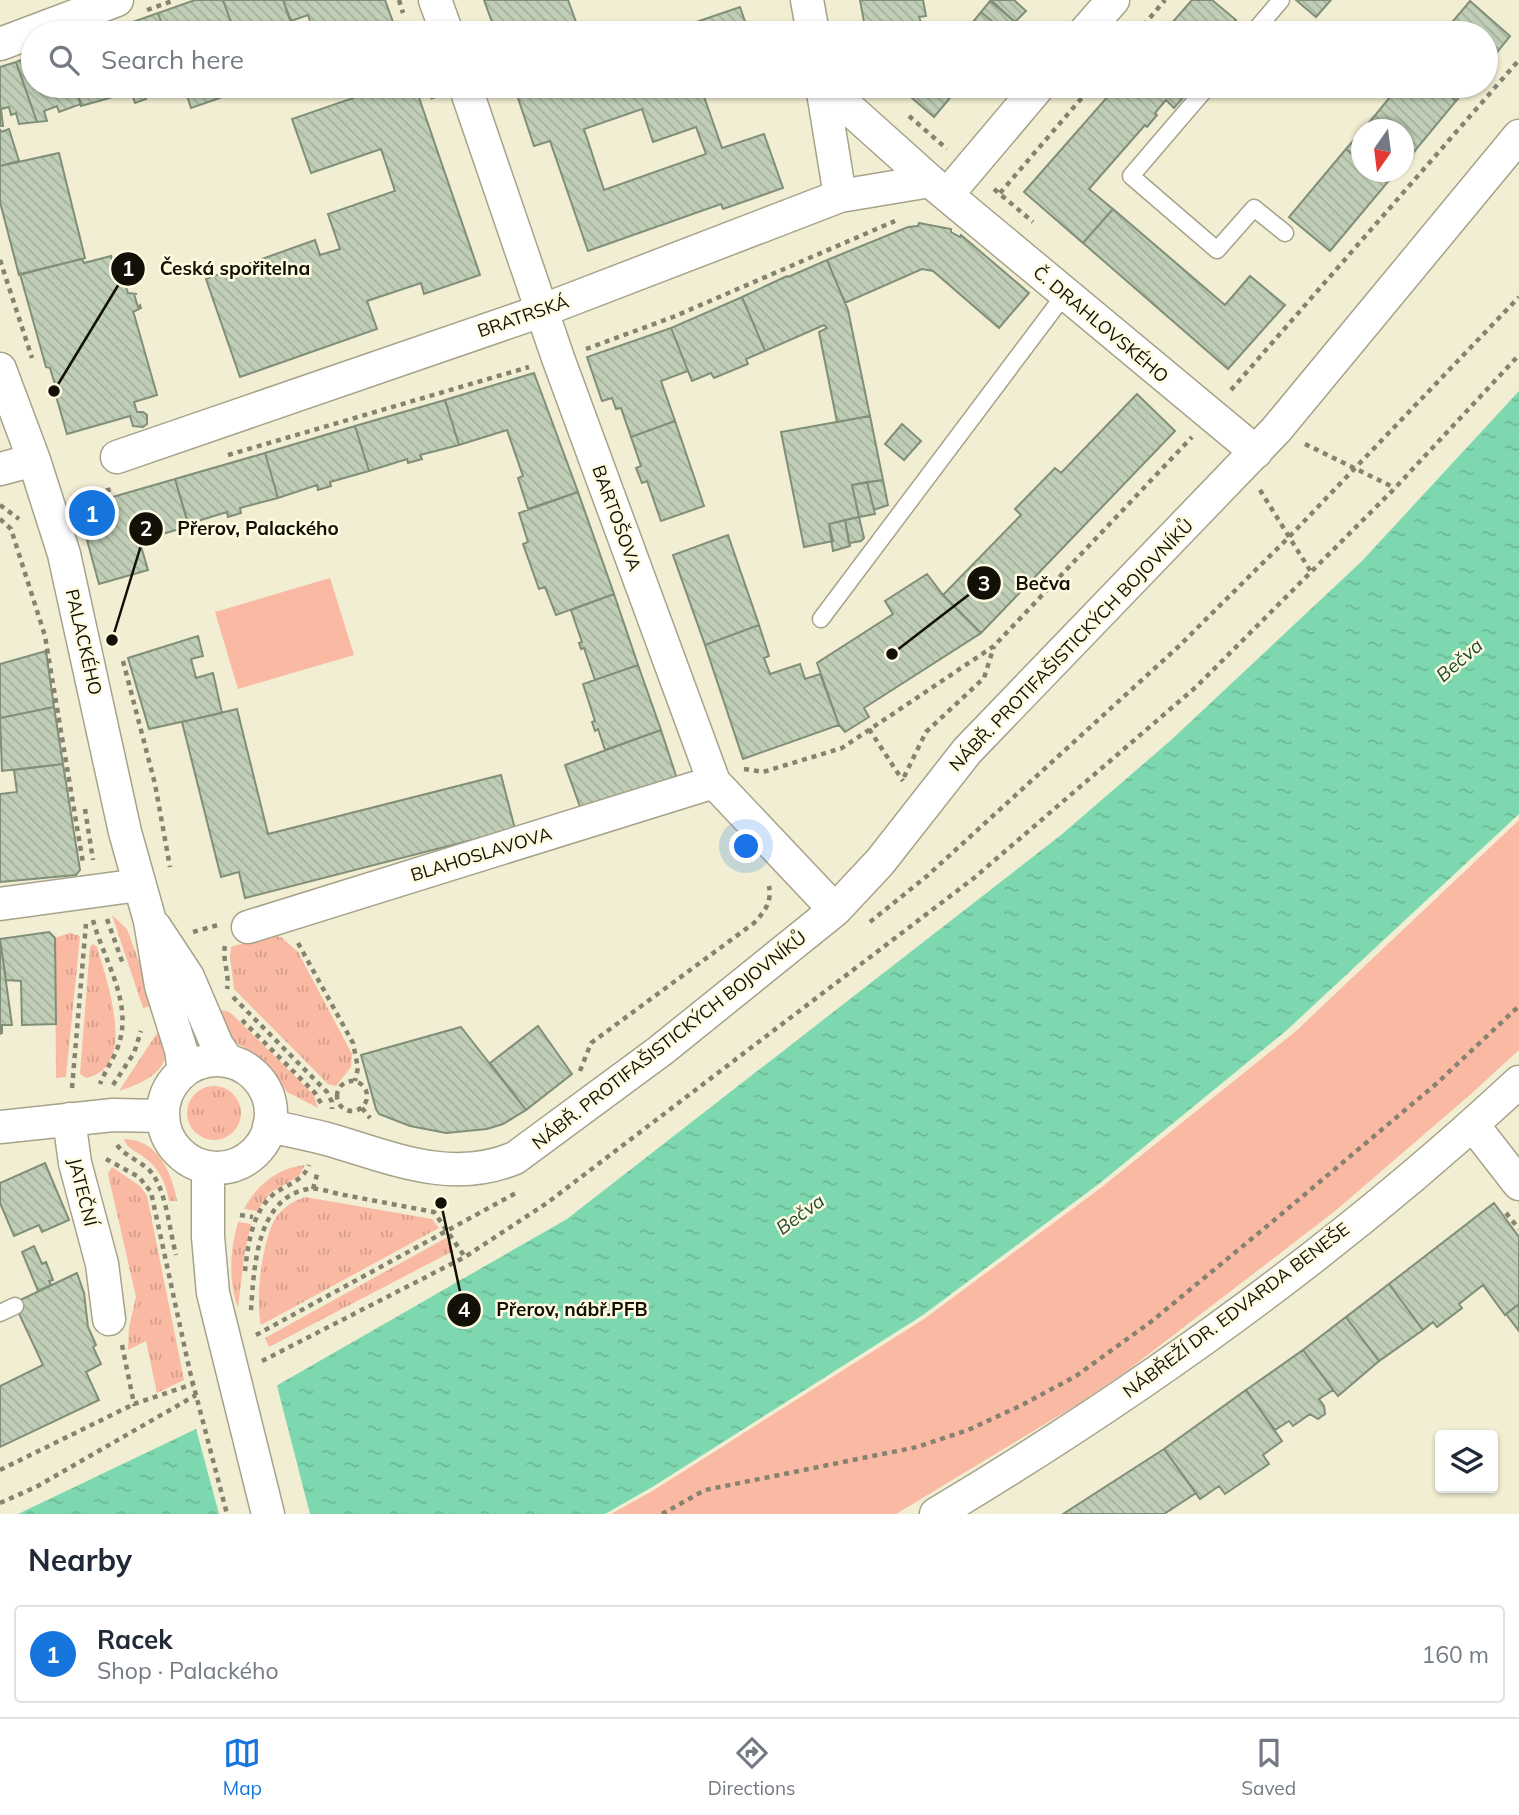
<!DOCTYPE html>
<meta charset="utf-8">
<style>
:root{--surface:#fff;--page:#f2f2f3;--text:#1f2937;--muted:#747a83;--line:#e0e1e3;--accent:#1675dd}
body{margin:0;font-family:Mulish,sans-serif;background:var(--page);color:var(--text)}
.controls{position:absolute;right:21px;bottom:21px;display:grid;overflow:hidden;border-radius:7px;box-shadow:0 2px 5px #0004}
.controls button{width:63px;height:63px;display:grid;place-items:center;padding:0;border:0;border-bottom:2px solid var(--line);background:var(--surface);color:var(--text);font:35px sans-serif}
.compass{position:absolute;left:1351px;top:119px;width:63px;height:63px;border-radius:50%;background:var(--surface);box-shadow:0 2px 5px #0004;rotate:194deg}
.you{position:absolute;left:747px;top:847px;width:24px;height:24px;margin:-18px;border:5px solid #fff;border-radius:50%;background:#1a73e8;box-shadow:0 0 0 10px #1a73e833}
.badge{display:grid;place-items:center;width:46px;height:46px;border-radius:50%;background:var(--accent);color:#fff;font-size:23px;font-weight:700}
.pin{position:absolute;translate:-50% -50%;border:4px solid #fff;box-shadow:0 2px 7px #0006}
.list{margin:0;padding:0;list-style:none}
h2{display:flex;justify-content:space-between;align-items:center;height:91px;margin:0;padding:0 28px;font-size:30px}
h2 small{font-size:23px;font-weight:400;color:var(--muted)}
.list li{display:grid;grid-template-columns:46px 1fr auto;gap:21px;align-items:center;box-sizing:border-box;height:98px;margin:0 14px 14px;padding:0 14px;border:2px solid var(--line);border-radius:7px}
.list b{display:block;font-size:26px;white-space:nowrap}
.list p{margin:0;font-size:23px;white-space:nowrap;color:var(--muted)}
.list em{font-size:23px;font-style:normal;color:var(--muted)}
.icon{flex:none;width:38px;height:38px;fill:none;stroke:currentColor;stroke-width:2;stroke-linecap:round;stroke-linejoin:round}
.map{position:relative;flex:none;width:1519px;height:1514px;overflow:hidden}
.search{position:absolute;background:var(--surface);box-shadow:0 2px 5px #0004;left:21px;right:21px;top:21px;height:77px;display:flex;align-items:center;gap:18px;box-sizing:border-box;padding:0 24px;border-radius:38px;color:var(--muted);font-size:26px}
.sheet{height:203px;background:var(--surface)}
nav{display:flex;justify-content:space-around;align-items:center;box-sizing:border-box;height:98px;border-top:2px solid var(--line);background:var(--surface);font-size:19px;color:var(--muted)}
nav a{display:grid;justify-items:center;gap:4px}
nav .on{color:var(--accent)}
.map>svg:first-child{display:block}
.grass{fill:url(#grass-tufts)}
.park{fill:#f9b9a3}
.water{fill:url(#water-ripples)}
.pier{fill:#f1eed3}
.building{fill:url(#building-back-hatch);stroke:#818e78;stroke-width:2;fill-rule:evenodd}
.lines{fill:none;stroke-linecap:round;stroke-linejoin:round}
.lane-casing{stroke:#a6a38a;stroke-width:19}
.street-casing{stroke:#a6a38a;stroke-width:35}
.path{stroke:#858270;stroke-width:4.5;stroke-dasharray:5 5;stroke-linecap:butt}
.lane{stroke:#fff;stroke-width:16}
.street{stroke:#fff;stroke-width:32}
.labels{text-anchor:middle;dominant-baseline:central;stroke-width:5;stroke-linejoin:round;paint-order:stroke}
.street-label{font-size:18px;fill:#121007;stroke:#fffbe0}
.water-label{font-size:19px;font-style:italic;fill:#204836;stroke:#fffbe0}
.leader{fill:none;stroke:#121007;stroke-width:2.5}
.callout-dot{fill:#121007;stroke:#fffbe0;stroke-width:2.5}
.mark-label{font-size:21px;text-anchor:middle;font-weight:bold;fill:#fff}
.callout-label{font-size:19px;text-anchor:middle;font-weight:bold;fill:#121007;stroke:#fffbe0;stroke-width:5;stroke-linejoin:round;paint-order:stroke}
</style>
<div class="map">
<svg width="1519" height="1514" viewBox="0 0 1519 1514">
<defs>
<pattern id="grass-tufts" width="24" height="20" patternUnits="userSpaceOnUse" patternTransform="scale(1.75)"><rect width="24" height="20" fill="#f9b9a3"/><path d="M3 7l-1-3M5 7V3M7 7l1-3M15 17l-1-3M17 17v-4M19 17l1-3" fill="none" stroke="#d49e8b"/></pattern>
<pattern id="water-ripples" width="26" height="14" patternUnits="userSpaceOnUse" patternTransform="scale(1.75)"><rect width="26" height="14" fill="#7ed8af"/><path d="M2 4q2-2 4 0t4 0M15 11q2-2 4 0t4 0" fill="none" stroke="#6cb895"/></pattern>
<pattern id="building-back-hatch" width="6" height="6" patternUnits="userSpaceOnUse" patternTransform="scale(1.75)"><rect width="6" height="6" fill="#c0ceb7"/><path d="M-1 5l2 2M0 0l6 6M5-1l2 2" fill="none" stroke="#a4b09c"/></pattern>
</defs>
<rect width="100%" height="100%" fill="#f1eed3"/>
<path class="grass" d="M112,915L127,929L155,1005L143,1008Z
M70,933L80,936L79,946L66,1077L56,1078L55,938Z
M269,935L281,937L298,952L352,1054L351,1067L336,1086L328,1084L234,989L230,957L231,947Z
M93,944L97,947C106,979 139,1068 86,1078L80,1074L90,947Z
M217,1010L227,1011L233,1015L314,1095L318,1108L287,1092L265,1061L238,1044L227,1033Z
M159,1030C161,1035 164,1042 165,1047C170,1073 138,1085 119,1091Z
M187 1113a27 27 0 1 1 54 0a27 27 0 1 1-54 0Z
M124,1139C157,1139 172,1172 177,1201H169C166,1183 159,1168 144,1157C136,1151 127,1149 124,1139Z
M305,1165L299,1176L270,1193L257,1211L244,1209C257,1185 277,1168 305,1165Z
M112,1167L140,1186L147,1196L184,1380L157,1393L146,1341L128,1350L129,1327L136,1297L108,1174Z
M305,1197L432,1219L439,1228L261,1325C255,1300 262,1242 275,1219C282,1208 293,1201 305,1197Z
M238,1222L251,1224L244,1256L238,1308C228,1281 230,1250 238,1222Z
M446,1238L453,1251L269,1347L265,1338Z"/>
<path class="park" d="M330,578L354,655L238,689L215,612Z
M1519,820V1050L1471,1094L1335,1211L1128,1370L1078,1404L896,1514H611L654,1490L924,1319L1102,1187L1296,1031Z"/>
<path class="water" d="M1519,391V814L1287,1030L1100,1183L923,1315L654,1486L605,1514H18L198,1428L276,1386L567,1219L1061,835L1170,741L1362,561Z"/>
<path class="pier" d="M276,1382L310,1514H219L195,1425Z"/>
<path class="building" d="M195,0H223L235,33H165L158,13Z
M223,0H283L294,32L235,33Z
M283,0H385L397,33H314L308,15L291,21Z
M484,0H568L580,33H496Z
M860,0H923L926,16L919,17L925,33H866Z
M991,0H1014L1026,11L1015,22Z
M1192,0H1212L1236,20L1224,33H1163Z
M1296,0H1331L1316,17Z
M990,1L1015,22L1006,33L981,12Z
M1470,1L1510,36L1486,66V33H1443Z
M740,7L749,33H664Z
M981,12L1006,33H984L972,23Z
M158,13L165,33H111L110,30Z
M33,55V86H75L81,104L59,112L57,106L44,111L47,121L37,122L16,62Z
M16,62L37,122L19,124L16,113L11,115L9,107L1,109L3,126H0V67Z
M75,86H129L130,89L113,97L81,106Z
M129,86H141L146,99L135,103Z
M184,86H215L220,98L191,108Z
M362,86H415L480,275L424,294L421,283L367,301L377,329L240,377L206,279L315,240L320,255L340,249L328,214L395,191L381,149L311,173L292,119L365,94Z
M514,86H707L701,88L722,148L764,134L783,188L723,209L721,204L588,251L550,141L534,146ZM642,109L653,142L696,127L706,154L604,190L584,129Z
M898,86H960L934,117Z
M1117,86H1193L1174,108L1166,100L1155,113L1157,115L1147,127L1145,125L1089,189L1113,209L1083,243L1024,192Z
M1399,86H1438L1456,101L1404,164V130H1363Z
M1438,86H1469L1456,101Z
M0,129L1,132L9,129L19,161L0,166Z
M1362,131V162L1346,149Z
M1346,149L1362,162V172H1373L1387,183L1330,251L1289,217Z
M59,153L85,258L19,275L0,202V166Z
M1373,172H1397L1387,183Z
M1113,209L1225,305L1250,276L1285,305L1228,369L1083,243Z
M919,223L951,229V232L960,237L961,235L1029,293L999,328L933,271L922,269L845,303L827,260L908,227L918,226Z
M111,256L119,282L124,281L128,293L137,294H134L138,307L140,305L141,308L133,312L134,314L157,395L134,402L137,412H143L147,415V424L143,427L133,426L130,416L67,434L54,389L56,388L50,368L46,367L20,274L82,259L84,263Z
M827,260L848,310L870,416L837,422L819,332L827,328L824,325L765,351L742,297L787,276L788,277Z
M742,297L765,351L746,359L748,364L714,378L711,373L692,381L671,328Z
M671,328L688,371L661,381L675,421L631,437L621,408L616,409L612,398L602,401L587,357Z
M534,373L578,492L528,509L518,478L523,476L507,430L459,445L445,400Z
M1137,394L1175,431L981,633L943,595L1021,515L1015,509L1055,468L1061,473Z
M445,400L459,445L420,455L422,459L408,463L407,459L369,471L355,426Z
M870,416L883,480L852,485L859,517L829,524L833,541L804,547L781,432Z
M675,421L704,506L661,521L647,481L642,483L636,468L641,466L631,437Z
M902,424L921,441L904,460L885,444Z
M355,426L369,471L330,482L331,486L318,490L317,485L278,498L265,453Z
M265,453L278,498L240,508L241,513L228,517L227,512L188,524L175,479Z
M175,479L189,526L163,534V532L138,536L148,570L99,584L78,507Z
M883,480L888,505L874,510L867,482Z
M867,482L875,514L859,517L852,485Z
M578,492L614,594L556,615L545,587L539,589L523,544L528,542L519,513Z
M859,517L864,538L861,541L849,543L845,520Z
M845,520L850,546L833,551L829,524Z
M728,535L759,625L705,645L673,555Z
M927,574L943,595L981,633L864,708L869,717L845,732L839,725L817,663L893,614L885,601Z
M614,594L638,665L595,680L584,648L581,649L579,643L582,642L571,610Z
M759,625L769,656L764,658L770,674L800,664L805,679L820,674L839,725L743,759L705,645Z
M198,636L203,656L191,659L196,678L213,673L222,713L149,729L128,658Z
M46,651L54,707L0,718V664Z
M638,665L661,730L605,750L598,729L595,731L592,722L595,721L583,684Z
M54,707L63,764L2,771L0,718Z
M237,709L268,834L501,775L515,829L245,898L239,872L221,877L182,722Z
M661,730L678,782L583,815L565,765Z
M63,764L80,870L76,875L0,882V794L17,792L14,770Z
M49,932L55,938L56,1024L22,1025L21,981L6,980L0,939Z
M0,939L12,1025H2V1033L0,1034Z
M538,1026L572,1074L526,1110L490,1063Z
M461,1027L526,1110L503,1124L487,1129L446,1133L410,1126L379,1114L376,1109L361,1055Z
M45,1163L69,1220L42,1232L39,1225L14,1236L0,1203V1183Z
M1494,1203L1519,1237V1304L1505,1315L1483,1285L1459,1304L1462,1308L1437,1327L1433,1322L1423,1330L1389,1284Z
M34,1246L42,1264L46,1262L53,1280L49,1281L51,1285L38,1291L22,1252Z
M77,1273L84,1293L88,1327L96,1345L93,1347L101,1364L86,1372L99,1400L0,1447V1386L43,1365L14,1303Z
M1389,1284L1423,1330L1379,1361L1346,1317Z
M1519,1304V1331L1506,1314Z
M1346,1317L1379,1361L1338,1396L1303,1350Z
M1303,1350L1333,1390L1319,1399L1324,1406L1325,1414L1318,1419L1310,1414L1293,1426L1289,1421L1275,1430L1246,1390Z
M1246,1390L1282,1441L1263,1455L1269,1464L1225,1494L1219,1486L1200,1499L1164,1449Z
M1164,1449L1196,1493L1164,1514H1063Z"/>
<g class="lines">
<g class="lane-casing">
<path id="lane" d="M1253,33L1281,0
M1208,86L1131,176L1217,250L1254,208L1285,233
M821,619L1065,294
M0,1313L15,1306"/>
</g>
<g class="street-casing">
<path id="street" d="M435,0L447,33
M807,0L813,33
M1084,33L1113,0
M0,44L117,0
M465,86L558,358L714,782L835,910
M822,86L840,196
M824,86L930,181L1256,452
M947,195L1039,86
M0,369L34,460L64,554L125,832L150,921L161,986L181,1050L184,1071
M117,457L541,311L840,196L930,181
M0,469L34,460
M0,904L139,885
M155,927L188,977L217,1045L227,1060
M248,927L714,782
M163 1114a54 54 0 1 1 108 0a54 54 0 1 1-108 0Z
M69,1119L75,1163L102,1264L109,1319
M1473,1125L1519,1184
M269,1126C288,1130 308,1134 327,1139C390,1157 450,1185 515,1158L660,1051L835,910L880,862L967,751L1276,430L1519,136
M0,1127L113,1115L162,1116
M208,1167V1237L213,1293L268,1514
M936,1514C1143,1390 1342,1247 1519,1082"/>
</g>
<path class="path" d="M399,0L403,13
M147,10L175,0
M1137,33L1165,0
M429,86L433,99
M909,116L947,149
M994,189L1033,222
M1000,193L1092,86
M0,260L32,358
M586,349L673,317L895,221
M1231,390L1519,60
M1305,444L1395,488
M228,455L529,367
M1260,490L1311,572
M77,499L112,489
M0,505L19,519
M0,519L11,529L45,636L83,863
M123,661L155,784L170,867
M869,729L903,781
M744,769L763,772L842,748L994,646L1192,437
M904,777L926,732L984,678L994,646
M85,809L93,860
M107,919L123,964
M93,920C103,958 131,999 120,1040C116,1056 106,1069 100,1084
M870,922L927,876L1178,647L1289,537L1519,297
M193,932L218,925
M298,943L353,1043L358,1068L355,1081
M225,946C222,961 230,974 227,989
M233,997L327,1092L332,1102V1109
M242,1020L315,1093L322,1105
M580,1071L591,1043L754,923C765,911 772,902 769,886
M337 1096a15 15 0 1 1 30 0a15 15 0 1 1-30 0Z
M113,1085L134,1053L141,1031
M72,1088L86,924
M362,1108L370,1118
M117,1145C126,1157 141,1161 151,1172C166,1190 170,1232 176,1255
M106,1159L139,1177L151,1192L190,1372L227,1514
M313,1189L318,1171
M1506,1213L1519,1229
M240,1215L253,1217
M245,1271C248,1244 252,1211 275,1193C288,1184 303,1181 309,1165
M251,1310C254,1269 256,1198 308,1189C317,1187 330,1192 339,1194C371,1200 402,1206 434,1212L465,1257
M256,1335L516,1193
M122,1345L134,1404L193,1384
M262,1361L465,1257L547,1203L974,878L1196,687L1395,488L1519,355
M0,1470L134,1404
M0,1503L36,1487L196,1395
M662,1514L705,1490L917,1447L968,1430L1022,1405L1076,1376L1152,1321L1272,1222L1436,1084L1519,1006"/>
<use href="#lane" class="lane"/>
<use href="#street" class="street"/>
</g>
<g class="labels">
<g class="street-label">
<text transform="translate(523 316) rotate(-19)">BRATRSKÁ</text>
<text transform="translate(1101 324) rotate(40)">Č. DRAHLOVSKÉHO</text>
<text transform="translate(617 518) rotate(70)">BARTOŠOVA</text>
<text transform="translate(84 642) rotate(77)">PALACKÉHO</text>
<text transform="translate(1071 645) rotate(-46)">NÁBŘ. PROTIFAŠISTICKÝCH BOJOVNÍKŮ</text>
<text transform="translate(481 854) rotate(-17)">BLAHOSLAVOVA</text>
<text transform="translate(669 1040) rotate(-38)">NÁBŘ. PROTIFAŠISTICKÝCH BOJOVNÍKŮ</text>
<text transform="translate(83 1192) rotate(76)">JATEČNÍ</text>
<text transform="translate(1236 1310) rotate(-37)">NÁBŘEŽÍ DR. EDVARDA BENEŠE</text>
</g>
<g class="water-label">
<text transform="translate(1459 660) rotate(-41)">Bečva</text>
<text transform="translate(800 1214) rotate(-36)">Bečva</text>
</g>
</g>
<path class="leader" d="M54 391L128 269M112 640L146 529M892 654L984 583M441 1203L464 1310"/>
<g class="callout-dot">
<circle cx="54" cy="391" r="7"/>
<circle cx="112" cy="640" r="7"/>
<circle cx="892" cy="654" r="7"/>
<circle cx="441" cy="1203" r="7"/>
<circle cx="128" cy="269" r="18"/>
<circle cx="146" cy="529" r="18"/>
<circle cx="984" cy="583" r="18"/>
<circle cx="464" cy="1310" r="18"/>
</g>
<g class="mark-label">
<text x="128" y="276">1</text>
<text x="146" y="536">2</text>
<text x="984" y="591">3</text>
<text x="464" y="1317">4</text>
</g>
<g class="callout-label">
<text x="235" y="275">Česká spořitelna</text>
<text x="258" y="535">Přerov, Palackého</text>
<text x="1043" y="590">Bečva</text>
<text x="572" y="1316">Přerov, nábř.PFB</text>
</g>
</svg>
<div class="controls">
<button><svg class="icon" aria-label="layers" viewBox="0 0 24 24"><path d="M12 4l9 5-9 5-9-5zM3 14l9 5 9-5"/></svg></button>
</div>
<svg class="compass" viewBox="-18 -18 36 36"><path d="M0-13l5 13h-10z" fill="#e53935"/><path d="M0 13l5-13h-10z" fill="#747a83"/></svg>
<div class="you"></div>
<div class="pin badge" style="left:92px;top:513px">1</div>
<div class="search"><svg class="icon" aria-label="search" viewBox="0 0 24 24"><circle cx="10" cy="10" r="6"/><path d="M15 15l6 6"/></svg>Search here</div>
</div>
<section class="sheet">
<h2>Nearby<small></small></h2>
<ul class="list">
<li><span class="badge">1</span><div><b>Racek</b><p>Shop · Palackého</p></div><em>160 m</em></li>
</ul>
</section>
<nav>
<a class="on"><svg class="icon" aria-label="map" viewBox="0 0 24 24"><path d="M3 6l6-2 6 2 6-2v14l-6 2-6-2-6 2zM9 4v14M15 6v14"/></svg>Map</a>
<a><svg class="icon" aria-label="directions" viewBox="0 0 24 24"><path d="M12 3l9 9-9 9-9-9zM9 14v-3h6M13 9l2 2-2 2"/></svg>Directions</a>
<a><svg class="icon" aria-label="saved" viewBox="0 0 24 24"><path d="M7 4h10v16l-5-4-5 4z"/></svg>Saved</a>
</nav>
